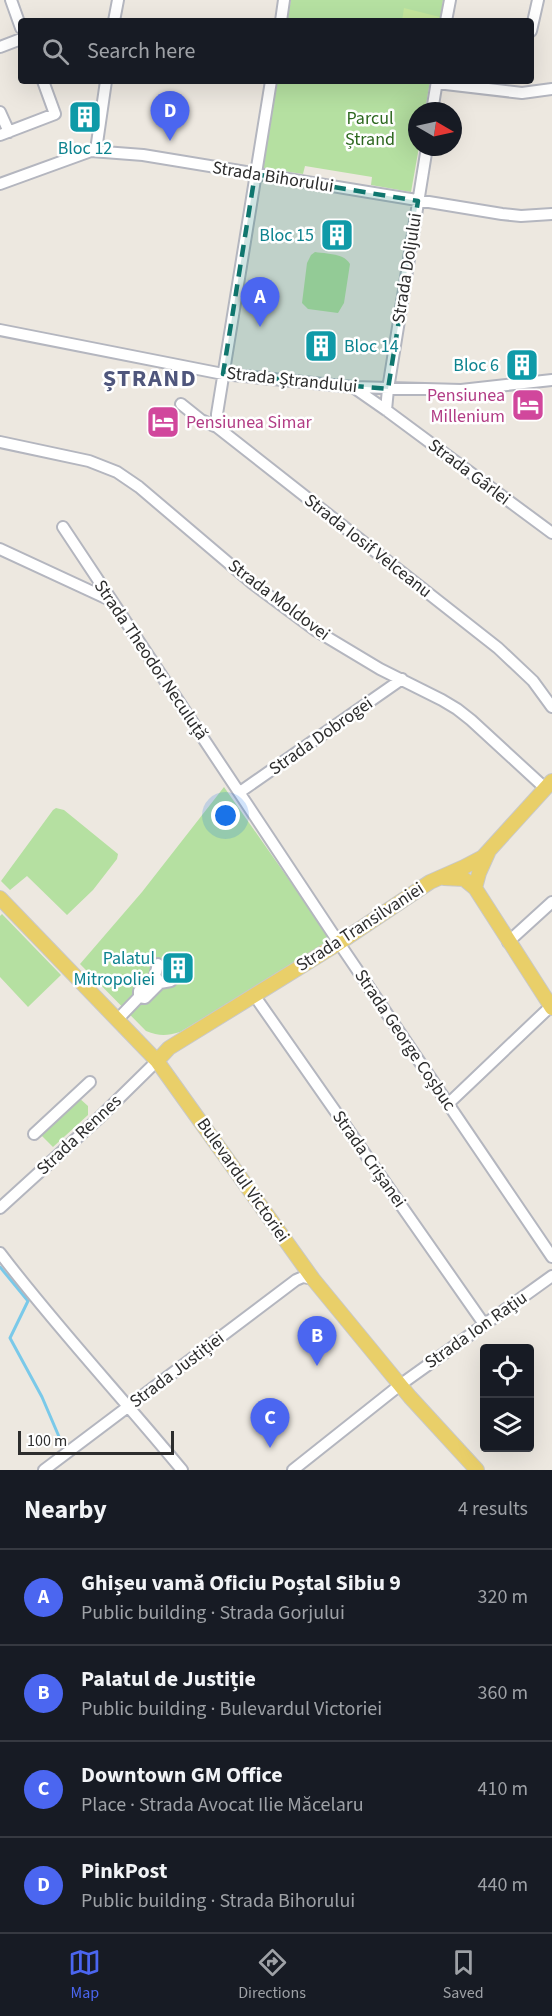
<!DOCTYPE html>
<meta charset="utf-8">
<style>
:root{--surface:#171b24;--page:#20242c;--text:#f1f3f6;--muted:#9ea1a6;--line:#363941;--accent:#4b66f0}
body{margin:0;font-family:"Source Sans 3",sans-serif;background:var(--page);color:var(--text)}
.controls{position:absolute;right:18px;bottom:18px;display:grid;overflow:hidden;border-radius:6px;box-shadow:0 6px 24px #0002}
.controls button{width:54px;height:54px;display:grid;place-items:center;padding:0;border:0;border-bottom:2px solid var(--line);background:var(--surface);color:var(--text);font:30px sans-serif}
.compass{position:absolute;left:408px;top:102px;width:54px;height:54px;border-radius:50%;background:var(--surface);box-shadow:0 6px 24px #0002;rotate:99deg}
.scale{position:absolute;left:18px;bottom:15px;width:156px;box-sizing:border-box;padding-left:6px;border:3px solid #2d2d2d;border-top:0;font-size:16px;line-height:21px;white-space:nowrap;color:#2d2d2d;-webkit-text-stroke:4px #fff;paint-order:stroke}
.you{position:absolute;left:226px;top:816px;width:21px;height:21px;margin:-15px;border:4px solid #fff;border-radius:50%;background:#1a73e8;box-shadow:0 0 0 9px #1a73e833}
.badge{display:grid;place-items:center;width:39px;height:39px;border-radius:50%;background:var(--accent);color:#fff;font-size:20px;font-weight:700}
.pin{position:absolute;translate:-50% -50px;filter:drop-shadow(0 2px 3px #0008)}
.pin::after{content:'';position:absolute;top:32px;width:21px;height:18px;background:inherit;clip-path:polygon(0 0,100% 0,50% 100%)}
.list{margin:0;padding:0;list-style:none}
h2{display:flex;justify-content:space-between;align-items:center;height:78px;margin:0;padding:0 24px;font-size:26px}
h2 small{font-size:20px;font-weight:400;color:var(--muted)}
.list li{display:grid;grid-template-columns:39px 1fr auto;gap:18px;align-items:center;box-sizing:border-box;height:96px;padding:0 24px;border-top:2px solid var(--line)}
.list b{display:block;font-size:22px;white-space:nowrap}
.list p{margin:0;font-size:20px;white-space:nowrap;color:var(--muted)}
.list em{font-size:20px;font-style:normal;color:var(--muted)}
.icon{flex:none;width:33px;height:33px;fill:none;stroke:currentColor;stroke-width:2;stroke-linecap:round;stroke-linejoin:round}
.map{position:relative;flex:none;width:552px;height:1470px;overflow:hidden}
.search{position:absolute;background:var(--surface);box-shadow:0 6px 24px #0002;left:18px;right:18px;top:18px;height:66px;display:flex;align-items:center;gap:15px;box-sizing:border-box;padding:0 21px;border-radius:6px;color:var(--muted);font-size:22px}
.sheet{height:462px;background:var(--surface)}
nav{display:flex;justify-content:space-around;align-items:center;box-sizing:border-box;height:84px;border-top:2px solid var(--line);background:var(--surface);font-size:16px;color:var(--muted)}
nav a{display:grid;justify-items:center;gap:3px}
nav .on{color:var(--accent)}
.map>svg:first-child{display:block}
.green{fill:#b5e0a1}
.pitch{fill:#c6e79d}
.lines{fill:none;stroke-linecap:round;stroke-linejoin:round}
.stream{stroke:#7ac9e9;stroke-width:3}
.minor-casing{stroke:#b4b6bf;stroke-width:14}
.major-casing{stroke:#c8c8c8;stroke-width:16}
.minor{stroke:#fff;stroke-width:10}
.major{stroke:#e9cf69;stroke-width:14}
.marked{fill:#0f766e;fill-opacity:0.2;stroke:#0f766e;stroke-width:4.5;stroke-dasharray:12 8;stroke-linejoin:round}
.labels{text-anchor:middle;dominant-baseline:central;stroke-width:5;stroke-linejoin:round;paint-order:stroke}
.park-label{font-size:18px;fill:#2d681f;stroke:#fff}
.culture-label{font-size:18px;fill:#0d838f;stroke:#fff;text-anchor:end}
.street-label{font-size:18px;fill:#2d2d2d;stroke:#fff}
.hotel-label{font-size:18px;fill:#b23c85;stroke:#fff;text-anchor:end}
.district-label{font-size:24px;font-weight:bold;letter-spacing:1.5px;fill:#4f567c;stroke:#fff}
</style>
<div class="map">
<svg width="552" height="1470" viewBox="0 0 552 1470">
<rect width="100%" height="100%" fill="#ede8e0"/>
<path class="green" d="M291,0H443L440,21H287Z
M277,81H430L425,111H417V147H419L411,192L371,185L372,177L305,166L303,174L263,168Z
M315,252C327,254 344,253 350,264L344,303L338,313L308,309L302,303L307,263L311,255Z
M224,787L332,941L180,1032C166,1036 159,1036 146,1031L80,964L142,892Z
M56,808L64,810L118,854L117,859L93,890L67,915L27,876L10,890L1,881L53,810Z
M2,914L61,975L28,1007L0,977V916Z
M78,1097L88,1106V1115L53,1147L39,1133Z"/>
<path class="pitch" d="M404,8L440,17V21H402Z"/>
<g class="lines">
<path class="stream" d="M0,1267L28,1301L10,1338L42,1397L60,1439"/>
<g class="minor-casing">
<path id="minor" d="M11,0L21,28
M114,21L118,0
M281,21L284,0
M446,21L450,0
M531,31L538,0
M0,47L21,39
M271,81L217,414V427L498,648L533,681L552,707
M437,83L522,93L552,89
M432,111L437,81
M0,112L9,132
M0,135L55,114L43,81
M96,150L106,81
M0,184L91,151L143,155L502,214L521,216L552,214
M0,330L223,374L353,387L461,390L552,380
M353,387L386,410L552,533
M181,404L201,420L217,427
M386,410L388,389L427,147
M0,442L89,461L117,472L139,487L252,583L315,630L380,669L442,700L457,709L471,720L545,788
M63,527L339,943L552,1257
M0,549L110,600
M240,792L402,679
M508,942L552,902
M158,964L155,976L160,983L171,981
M254,995L484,1324
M139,997V991L155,976
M117,1020L139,997L145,998L160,983
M448,1104L551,1006
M34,1134L90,1082
M0,1208L100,1117L157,1061
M0,1253C57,1328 122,1397 182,1470
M44,1470L296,1280L303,1277L313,1279
M293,1470L400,1385L552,1276"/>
</g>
<g class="major-casing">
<path id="major" d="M444,878L464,879L475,888L552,1008
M475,888L479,873L488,853
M0,898L157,1061L313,1279L410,1397L477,1470
M157,1061L169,1048L339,943L430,882L464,867L483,857L552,781"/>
</g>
<use href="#minor" class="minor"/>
<use href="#major" class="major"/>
</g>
<path class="marked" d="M255,174L418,201L388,389L223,374Z"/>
<defs>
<g id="building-square" transform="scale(1.725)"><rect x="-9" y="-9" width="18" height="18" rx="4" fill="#0f9aa8" stroke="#fff"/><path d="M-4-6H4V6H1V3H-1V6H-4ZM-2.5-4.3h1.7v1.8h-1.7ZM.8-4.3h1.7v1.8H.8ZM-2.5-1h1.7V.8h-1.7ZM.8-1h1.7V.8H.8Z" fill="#fff"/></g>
<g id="hotel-square" transform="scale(1.725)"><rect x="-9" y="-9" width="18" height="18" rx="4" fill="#d1479c" stroke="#fff"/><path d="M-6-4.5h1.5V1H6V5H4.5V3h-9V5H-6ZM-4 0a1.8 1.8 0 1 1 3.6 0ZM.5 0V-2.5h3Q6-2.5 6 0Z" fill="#fff"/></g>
</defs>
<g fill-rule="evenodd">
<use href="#building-square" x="85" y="117"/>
<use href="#building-square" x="337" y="235"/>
<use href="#building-square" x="321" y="346"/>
<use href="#building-square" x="522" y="365"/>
<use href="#hotel-square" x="528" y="405"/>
<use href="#hotel-square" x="163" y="422"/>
<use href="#building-square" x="178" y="968"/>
</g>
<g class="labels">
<g class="park-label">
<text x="370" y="118">Parcul<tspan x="370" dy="21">Ștrand</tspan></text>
</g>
<g class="culture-label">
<text x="85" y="148" text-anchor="middle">Bloc 12</text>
<text x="314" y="235">Bloc 15</text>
<text x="344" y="346" text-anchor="start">Bloc 14</text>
<text x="499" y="365">Bloc 6</text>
<text x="155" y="958">Palatul<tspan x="155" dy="21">Mitropoliei</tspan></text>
</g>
<g class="street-label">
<text transform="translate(273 177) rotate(9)">Strada Bihorului</text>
<text transform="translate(407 268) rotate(-81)">Strada Doljului</text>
<text transform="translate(292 380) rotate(6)">Strada Ștrandului</text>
<text transform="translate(469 472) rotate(37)">Strada Gârlei</text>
<text transform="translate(368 546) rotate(38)">Strada Iosif Velceanu</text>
<text transform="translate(279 600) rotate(37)">Strada Moldovei</text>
<text transform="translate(151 660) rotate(56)">Strada Theodor Neculuță</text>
<text transform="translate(321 736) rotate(-35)">Strada Dobrogei</text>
<text transform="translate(360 927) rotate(-33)">Strada Transilvaniei</text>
<text transform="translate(405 1040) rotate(56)">Strada George Coșbuc</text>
<text transform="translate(79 1135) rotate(-43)">Strada Rennes</text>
<text transform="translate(369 1159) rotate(55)">Strada Crișanei</text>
<text transform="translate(243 1180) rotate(55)">Bulevardul Victoriei</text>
<text transform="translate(476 1330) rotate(-35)">Strada Ion Rațiu</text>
<text transform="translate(177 1370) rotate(-37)">Strada Justiției</text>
</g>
<g class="hotel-label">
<text x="505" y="395">Pensiunea<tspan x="505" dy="21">Millenium</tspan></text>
<text x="186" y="422" text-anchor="start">Pensiunea Simar</text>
</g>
<g class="district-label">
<text x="150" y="378">ȘTRAND</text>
</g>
</g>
</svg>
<div class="controls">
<button><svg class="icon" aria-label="locate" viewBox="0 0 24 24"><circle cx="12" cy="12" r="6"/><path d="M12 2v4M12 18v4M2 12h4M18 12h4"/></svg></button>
<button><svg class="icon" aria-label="layers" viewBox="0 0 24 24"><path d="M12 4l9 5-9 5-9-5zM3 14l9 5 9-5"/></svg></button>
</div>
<svg class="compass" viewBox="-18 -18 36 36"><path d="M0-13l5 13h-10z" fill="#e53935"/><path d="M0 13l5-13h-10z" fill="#9ea1a6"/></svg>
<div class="scale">100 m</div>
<div class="you"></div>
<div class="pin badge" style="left:260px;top:327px">A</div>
<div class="pin badge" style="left:317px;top:1366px">B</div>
<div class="pin badge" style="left:270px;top:1448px">C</div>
<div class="pin badge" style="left:170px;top:141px">D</div>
<div class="search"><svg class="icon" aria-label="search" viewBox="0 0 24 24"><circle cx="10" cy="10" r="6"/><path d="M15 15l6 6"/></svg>Search here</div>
</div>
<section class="sheet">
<h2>Nearby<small>4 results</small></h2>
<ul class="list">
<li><span class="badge">A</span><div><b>Ghișeu vamă Oficiu Poștal Sibiu 9</b><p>Public building · Strada Gorjului</p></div><em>320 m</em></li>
<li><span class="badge">B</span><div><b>Palatul de Justiție</b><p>Public building · Bulevardul Victoriei</p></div><em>360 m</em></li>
<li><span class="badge">C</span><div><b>Downtown GM Office</b><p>Place · Strada Avocat Ilie Măcelaru</p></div><em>410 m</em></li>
<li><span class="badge">D</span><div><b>PinkPost</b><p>Public building · Strada Bihorului</p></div><em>440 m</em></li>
</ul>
</section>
<nav>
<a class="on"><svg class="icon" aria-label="map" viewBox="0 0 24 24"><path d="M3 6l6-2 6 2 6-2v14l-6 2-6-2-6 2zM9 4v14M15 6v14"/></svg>Map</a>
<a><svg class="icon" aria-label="directions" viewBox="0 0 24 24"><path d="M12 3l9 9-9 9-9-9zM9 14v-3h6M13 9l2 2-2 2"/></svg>Directions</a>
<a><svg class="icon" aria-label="saved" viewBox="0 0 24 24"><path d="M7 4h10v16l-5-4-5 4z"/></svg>Saved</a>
</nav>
